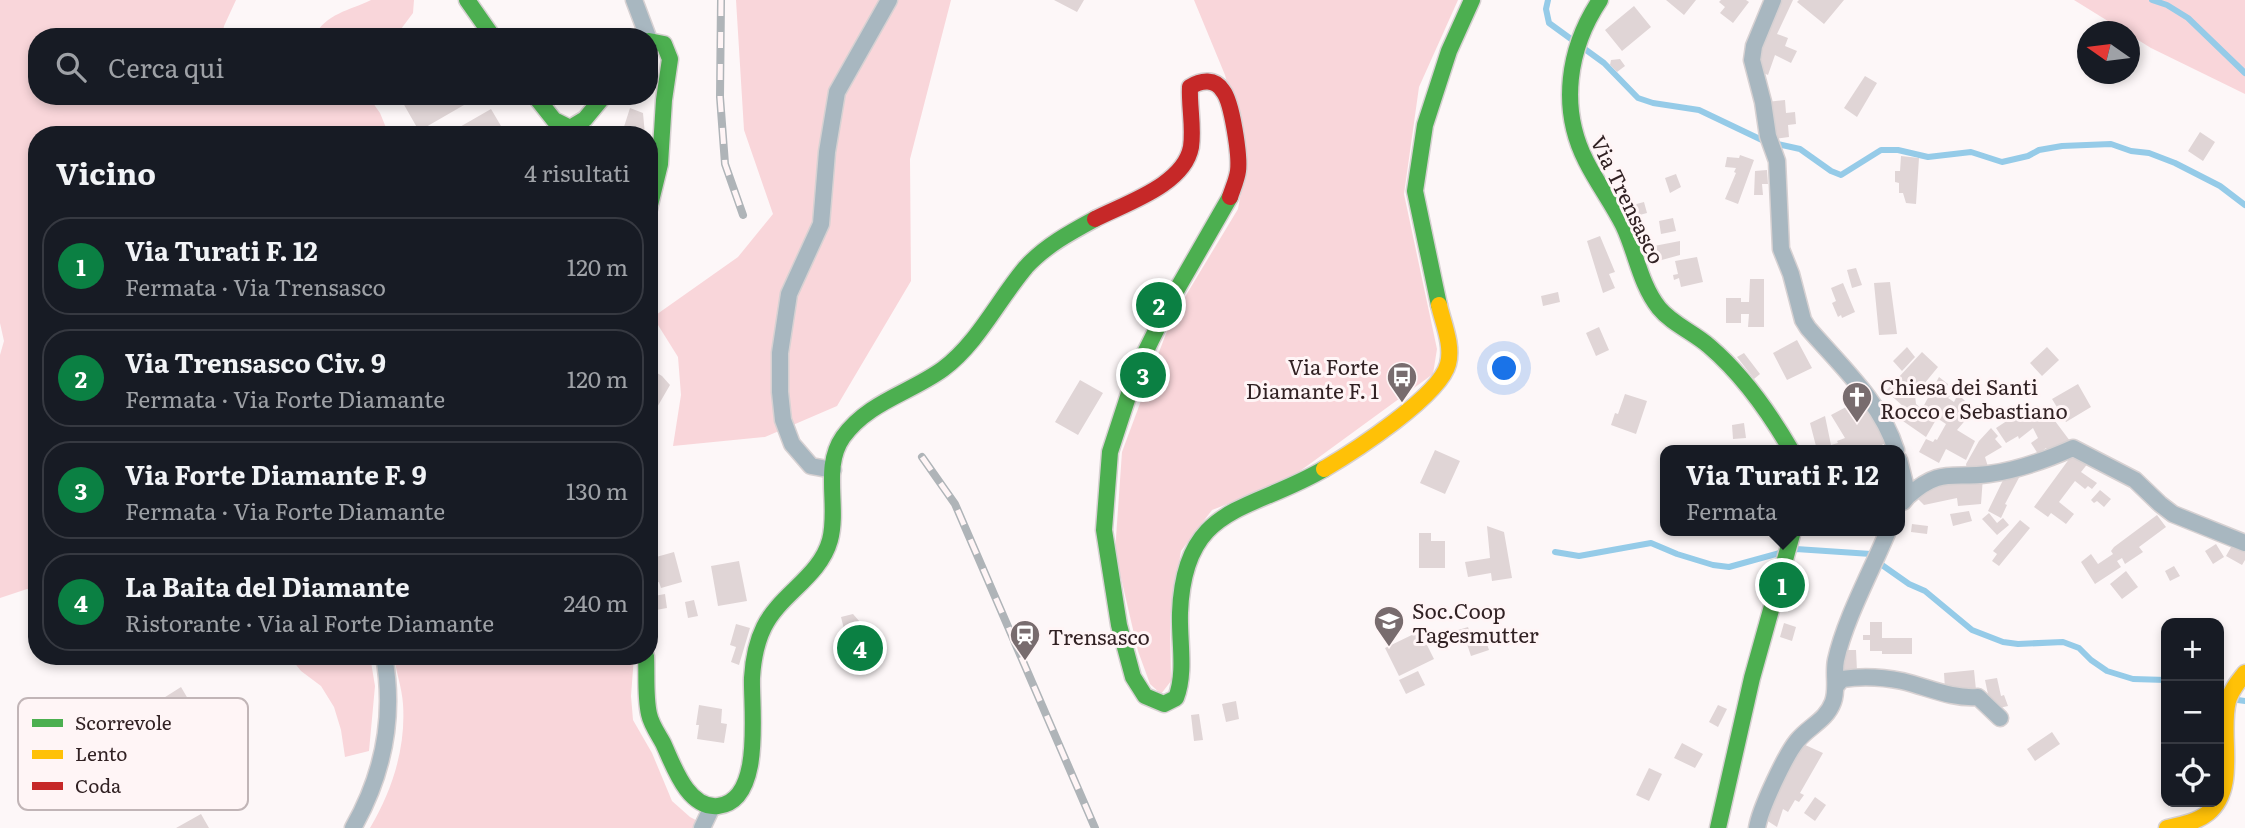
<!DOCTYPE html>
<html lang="it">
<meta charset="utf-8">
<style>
:root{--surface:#171b24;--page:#242831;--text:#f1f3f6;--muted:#9ea1a6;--line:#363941;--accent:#0b8043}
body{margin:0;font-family:Literata,serif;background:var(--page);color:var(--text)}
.controls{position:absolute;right:21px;bottom:21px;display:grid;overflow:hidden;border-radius:14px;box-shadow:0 4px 10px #0003}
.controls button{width:63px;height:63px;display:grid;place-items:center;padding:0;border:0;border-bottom:2px solid var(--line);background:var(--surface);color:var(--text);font:35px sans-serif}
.compass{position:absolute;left:2077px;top:21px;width:63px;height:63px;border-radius:50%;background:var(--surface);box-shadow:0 4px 10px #0003;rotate:284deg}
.you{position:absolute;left:1505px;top:369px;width:24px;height:24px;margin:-18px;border:5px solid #fff;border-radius:50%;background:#1a73e8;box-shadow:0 0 0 10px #1a73e833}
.badge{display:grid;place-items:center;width:46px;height:46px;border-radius:50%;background:var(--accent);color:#fff;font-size:23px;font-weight:700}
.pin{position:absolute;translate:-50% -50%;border:4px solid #fff;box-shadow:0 2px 7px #0006}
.popup{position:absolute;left:1660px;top:445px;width:245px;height:91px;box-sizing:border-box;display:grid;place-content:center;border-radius:14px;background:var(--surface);filter:drop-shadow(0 2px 5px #0005);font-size:23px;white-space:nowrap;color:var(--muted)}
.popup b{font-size:26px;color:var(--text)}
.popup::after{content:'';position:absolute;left:50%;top:100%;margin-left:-14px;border:14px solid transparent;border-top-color:var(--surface)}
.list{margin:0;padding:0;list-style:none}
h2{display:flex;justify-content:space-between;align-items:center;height:91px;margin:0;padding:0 28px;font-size:30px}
h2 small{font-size:23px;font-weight:400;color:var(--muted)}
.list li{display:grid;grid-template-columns:46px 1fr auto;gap:21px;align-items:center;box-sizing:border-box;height:98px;margin:0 14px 14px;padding:0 14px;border:2px solid var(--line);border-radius:28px}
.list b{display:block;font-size:26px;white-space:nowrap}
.list p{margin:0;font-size:23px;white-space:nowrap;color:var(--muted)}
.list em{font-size:23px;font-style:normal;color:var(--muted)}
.icon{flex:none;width:38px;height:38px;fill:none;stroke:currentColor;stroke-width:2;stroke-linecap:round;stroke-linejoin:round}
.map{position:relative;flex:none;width:2245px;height:828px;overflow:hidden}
.search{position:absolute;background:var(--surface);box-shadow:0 4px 10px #0003;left:28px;top:28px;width:630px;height:77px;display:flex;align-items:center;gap:18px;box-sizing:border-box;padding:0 24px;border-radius:28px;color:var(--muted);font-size:26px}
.panel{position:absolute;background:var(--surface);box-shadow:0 4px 10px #0003;left:28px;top:126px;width:630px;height:539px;border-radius:28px}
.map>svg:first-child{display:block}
.green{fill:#f9d6da}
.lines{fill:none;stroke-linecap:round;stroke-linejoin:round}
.stream{stroke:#95cbe8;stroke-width:6}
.building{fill:#e0d5d6}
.street-casing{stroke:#d7d1d2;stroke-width:19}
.fast-casing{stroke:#d7d1d2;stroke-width:19}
.slow-casing{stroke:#d7d1d2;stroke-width:19}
.jam-casing{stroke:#d7d1d2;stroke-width:19}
.street{stroke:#a8b7c0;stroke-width:16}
.fast{stroke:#4caf50;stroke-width:16}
.slow{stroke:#ffc107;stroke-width:16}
.jam{stroke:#c62828;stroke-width:16}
.rail-casing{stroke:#afb4b8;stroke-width:8}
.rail{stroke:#fff5f6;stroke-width:5;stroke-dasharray:16;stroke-linecap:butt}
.labels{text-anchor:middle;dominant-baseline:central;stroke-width:6;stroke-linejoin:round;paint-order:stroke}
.street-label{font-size:21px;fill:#312123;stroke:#fff5f6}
.poi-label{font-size:21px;fill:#312123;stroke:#fff5f6;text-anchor:start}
.key{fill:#fff5f6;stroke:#c1b5b7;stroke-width:2}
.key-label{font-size:19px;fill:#312123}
</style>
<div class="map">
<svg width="2245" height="828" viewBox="0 0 2245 828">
<rect width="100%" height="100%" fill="#fdf7f8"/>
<path class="green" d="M0,0H236L224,26L222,37H37V96H368L380,113L389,135H37V588L27,589L0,598V355L4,341L0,323Z
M371,0H414L413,13L395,37H314C326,13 349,11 371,0Z
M736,0H951L910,159L911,281L837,406L765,437L673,446L681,395L678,357L653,317L738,257L773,214L744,130Z
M1194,0H1458L1419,87L1404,194L1437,349L1433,374L1285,482L1212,510L1181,551L1170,617L1171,681L1161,694L1150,684L1138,651L1115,552L1122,452L1171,320L1238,209L1247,157L1225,75Z
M2074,0H2245V94L2151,48L2130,35V32L2124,31Z
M289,656H370L375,686L369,751L345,757L341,730L334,707L321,686L301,671Z
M394,656H634L631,696L633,720L652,753L672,801L690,817L711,828H370C392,791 406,748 403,704C402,688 396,672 394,656Z"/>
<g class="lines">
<path class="stream" d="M1548,0L1546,9L1549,23L1604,63L1638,98L1653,103L1699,110L1764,141L1800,149L1831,171L1841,175L1881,150H1898L1928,157L1971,152L2002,162L2028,156L2039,150L2062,146L2111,144L2131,151L2149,153L2175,163L2220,186L2245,205
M2152,0L2167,5L2188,18L2245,73
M1791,550L1796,549L1871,554L1882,565L1909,584L1925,591L1972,630L2003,642L2018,644L2063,642L2079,648L2091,660L2107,671L2133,679L2166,680
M1555,552L1579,556L1651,543L1677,554L1713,565L1729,567L1780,553
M2231,699L2245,701"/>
</g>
<path class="building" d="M1054,0H1084L1077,12Z
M1666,0H1696L1684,15Z
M1721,0H1746L1749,2L1733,23L1720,13L1725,7L1719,2Z
M1778,0H1793L1777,34L1788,38L1785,46L1797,51L1791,63L1775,55L1768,75L1759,71L1754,62Z
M1799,0H1844L1824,24L1797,2Z
M1634,6L1651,27L1622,51L1605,30Z
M565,30L590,34L589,37H564Z
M1620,59L1625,66L1617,72L1610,65L1611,60Z
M1865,76L1877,83L1857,117L1844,108Z
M399,96H460L464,105L419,131Z
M1785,100L1786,113L1795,112L1796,124L1788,125L1789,137L1775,139L1774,120H1769L1767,102Z
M630,108L643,113L645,135L622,133Z
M491,109L501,126L498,128L502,135H462L458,128Z
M2200,132L2215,142L2203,161L2188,151Z
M1740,155L1754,160L1738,204L1725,199L1736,173L1734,172L1736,168L1725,167L1727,157L1739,158Z
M1901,156L1919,158L1916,204L1906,203L1903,193H1899V183L1895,182V171H1900Z
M1767,170L1768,184H1762L1763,195H1754L1755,171Z
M1676,174L1681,187L1670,193L1665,178Z
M1644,202L1647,213L1632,217L1629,206Z
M1673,218L1676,231L1661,234L1659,221Z
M1600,236L1615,272L1609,274L1615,288L1603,293L1587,241Z
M1680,241V255L1658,261L1654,246Z
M1697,257L1703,282L1681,287L1679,278L1674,280L1673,275L1678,274L1675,261Z
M1856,268L1862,285L1852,288L1847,270Z
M1750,279H1764V327H1748L1749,314H1741V323H1726V298H1741V302H1749Z
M1890,282L1897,334L1879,335L1874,283Z
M1843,283L1855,312L1842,318L1841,315L1838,317L1832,303L1836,301L1831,288Z
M1558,292L1560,302L1543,306L1541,296Z
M1599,327L1609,350L1596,356L1586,333Z
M1797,340L1812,368L1787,380L1773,353Z
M1907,347L1915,357L1902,371L1893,361Z
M2047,347L2059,360L2042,376L2030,363Z
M1922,352L1938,367L1915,395L1916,404L1922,409L1939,377L1948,384L1944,393L1950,396L1948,398L1954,402L1958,394L1974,410L1957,430L1975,441L1966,460L1946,449L1939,463L1919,452L1926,439L1933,442L1935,439L1937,440L1946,424L1937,418L1926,437L1900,419L1904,407L1886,391Z
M1744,353L1760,374L1754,379L1737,357Z
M649,368L662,376L670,385L652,416L649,414Z
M1994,379L2003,389L1996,396L1987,387Z
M1080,380L1103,393L1078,435L1055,422Z
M2078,384L2091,407L2066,422L2052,399Z
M1625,394L1647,401L1636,434L1611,425L1615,413L1618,414Z
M1863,398L1892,440L1871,450H1817L1810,423L1825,416L1831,445L1838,443L1837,441L1845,438L1831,415Z
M2046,409L2070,441L2059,448L2058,446L2049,452L2046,448L2038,454L2031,443L2038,438L2033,428L2019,439L2018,436L2006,443L1996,428L2022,411L2029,421Z
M1744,423L1746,438L1733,439L1732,425Z
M1991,428L1998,436L1995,439L2002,447L1985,457L1989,470H1967L1966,464L1979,441Z
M1435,450L1460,461L1445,494L1420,483Z
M2075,451L2089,462L2081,472L2097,483L2092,489L2088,486L2085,489L2075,481L2059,502L2074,514L2066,524L2051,513L2048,517L2034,507Z
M2022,472L2005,504L2007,505L2001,518L1988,511L2006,474Z
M1983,477L1981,504L1958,506L1957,498L1924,505L1916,497L1929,486Z
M2100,490L2111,499L2104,507L2097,501L2094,503L2091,500Z
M1969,511L1972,521L1953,526L1950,514Z
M1989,513L1997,523L2003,518L2009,525L1997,535L1982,519Z
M2157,515L2166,527L2139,547L2143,552L2125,564L2122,558L2117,561L2121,567L2095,584L2081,562L2091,554L2098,564L2113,554L2111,551L2114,547Z
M2020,520L2030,528L1999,566L1992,561L1997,554L1993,551Z
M1912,524L1928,526L1927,534L1911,532Z
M1487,526L1504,532L1512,578L1492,581L1491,573L1468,577L1465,562L1490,558Z
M1419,533H1431V541H1445V568H1419Z
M2234,542L2245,547V560L2242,565L2226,556Z
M2216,544L2224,557L2213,564L2205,551Z
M674,552L682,582L661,588L659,582L649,585V559Z
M739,561L747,601L718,606L711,566Z
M2174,566L2180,576L2170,581L2165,571Z
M2126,571L2138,587L2122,599L2110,584Z
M665,594L667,608L656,610L654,596Z
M694,600L698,616L688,618L685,602Z
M853,614L866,629L873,659L854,664L852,659L846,661L841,642L847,641L841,617Z
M1870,622H1882V638H1912V654H1882V651H1870V640H1863V635H1870Z
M1784,623L1796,627L1792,641L1780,637Z
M736,624L750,628L739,665L731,662L736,647L730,645Z
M1468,627L1472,639L1484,635L1489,650L1471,656L1466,641L1462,642L1458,630Z
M1515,629L1520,640L1505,646L1500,634Z
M1420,631L1434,659L1399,676L1385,648Z
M1842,650H1856L1857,671H1842Z
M1974,670L1976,690L1945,689L1944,673Z
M1418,671L1425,685L1406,694L1399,680Z
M1997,678L2001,696L2004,695L2008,706L1995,709L1991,698L1989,699L1985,680Z
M181,687L198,716L149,746L132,718Z
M1236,701L1239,719L1226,722L1222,704Z
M699,705L722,709L721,723L727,724L724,743L697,739L699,725H696Z
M1718,705L1727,709L1718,727L1709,722Z
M1199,714L1203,740L1194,741L1191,715Z
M2052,732L2060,744L2035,761L2027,749Z
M1682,743L1703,754L1695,768L1674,758Z
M1803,744L1823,753L1800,793L1804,795L1799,802L1795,800L1788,812L1783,809L1777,827L1763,818Z
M1649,768L1662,774L1649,801L1636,795Z
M1815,797L1826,805L1815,821L1804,813Z
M201,814L209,828H176Z"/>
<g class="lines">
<g class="street-casing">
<path id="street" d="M634,0L648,37
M1773,0L1754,46L1752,60L1763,102L1768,136L1777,161L1781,249L1791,274L1803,320L1808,328C1839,364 1882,403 1896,450
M1899,460L1908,496L1903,502
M833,470L811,466L792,444L783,420L780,392V353L789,294L821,224L827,152L837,92L889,0
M1899,495L1908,496C1941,467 1951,479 1989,474C2019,470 2046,460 2073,448L2135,480L2160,504L2173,514L2245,543
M1837,685L1842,679C1863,676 1882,677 1902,681C1928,687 1951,699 1978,697L2000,718
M353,828C383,775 395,717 384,656
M702,828L712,807
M1757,828C1760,809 1785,756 1797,741C1809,726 1826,721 1833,702C1838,688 1833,674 1836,660C1845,619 1872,570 1888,531"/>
</g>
<g class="fast-casing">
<path id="fast" d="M467,0L493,37
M1600,0C1568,48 1559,108 1586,161C1597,183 1612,203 1623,225C1636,252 1640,284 1659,308C1672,324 1693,332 1709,346C1743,375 1769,412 1791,450
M649,41L664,44L670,59L664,100L660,164L649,209
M535,96L554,120L570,128L585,119L604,96
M1230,197L1172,298L1137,369L1110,452L1104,530L1119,625L1133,677L1145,696L1164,704L1176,698C1186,672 1179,641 1180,613C1184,503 1249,513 1324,469
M1439,305L1415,191L1425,125L1449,51L1472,0
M646,656C647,674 645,696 649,714C651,724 658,734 663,743C673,764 687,809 718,806C764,801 751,709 752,678C753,661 756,643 764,627C780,594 820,577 830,540C839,506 822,467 843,437C868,402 910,393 943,369C978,343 998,300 1026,267C1045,246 1071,232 1095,219
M1718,828L1752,678L1793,531"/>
</g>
<g class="slow-casing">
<path id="slow" d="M1324,469C1353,452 1440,396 1448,364C1453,345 1443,323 1439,305
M2167,828C2181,825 2197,822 2208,813C2239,787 2219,735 2228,701C2231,690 2238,682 2245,673"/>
</g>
<g class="jam-casing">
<path id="jam" d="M1095,219C1126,203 1184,185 1191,147C1194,127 1189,107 1190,87C1201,80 1215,78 1223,91C1232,102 1240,156 1238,171C1237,179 1233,188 1230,197"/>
</g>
<use href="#street" class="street"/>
<use href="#fast" class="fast"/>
<use href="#slow" class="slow"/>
<use href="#jam" class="jam"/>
<g class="rail-casing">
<path id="rail" d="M721,0L720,97L725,164L743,215
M922,457L955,504L1095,828"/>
</g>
<use href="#rail" class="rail"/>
</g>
<defs>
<g id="bus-pin" transform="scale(1.575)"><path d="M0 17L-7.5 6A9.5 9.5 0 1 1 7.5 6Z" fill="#786c6e" stroke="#fff5f6"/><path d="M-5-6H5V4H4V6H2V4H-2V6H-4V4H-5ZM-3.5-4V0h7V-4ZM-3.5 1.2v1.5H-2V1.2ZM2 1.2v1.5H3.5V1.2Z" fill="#fff"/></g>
<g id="church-pin" transform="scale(1.575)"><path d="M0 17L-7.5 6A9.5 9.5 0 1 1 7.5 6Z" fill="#786c6e" stroke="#fff5f6"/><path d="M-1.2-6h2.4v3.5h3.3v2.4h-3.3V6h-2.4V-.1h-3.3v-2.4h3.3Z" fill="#fff"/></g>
<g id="school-pin" transform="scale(1.575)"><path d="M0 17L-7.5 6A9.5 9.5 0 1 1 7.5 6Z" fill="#786c6e" stroke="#fff5f6"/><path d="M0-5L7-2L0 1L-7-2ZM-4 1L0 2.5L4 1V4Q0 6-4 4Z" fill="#fff"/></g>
<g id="station-pin" transform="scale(1.575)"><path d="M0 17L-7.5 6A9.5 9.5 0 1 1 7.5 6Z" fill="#786c6e" stroke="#fff5f6"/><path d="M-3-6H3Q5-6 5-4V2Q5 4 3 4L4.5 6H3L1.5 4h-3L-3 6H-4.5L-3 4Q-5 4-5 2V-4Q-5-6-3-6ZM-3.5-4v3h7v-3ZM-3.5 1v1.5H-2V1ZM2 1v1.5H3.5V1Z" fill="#fff"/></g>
</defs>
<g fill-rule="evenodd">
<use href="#bus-pin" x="1402" y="377"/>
<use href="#church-pin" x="1857" y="397"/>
<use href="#school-pin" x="1389" y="621"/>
<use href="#station-pin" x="1025" y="635"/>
</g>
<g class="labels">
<g class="street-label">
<text transform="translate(1629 199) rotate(64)">Via Trensasco</text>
</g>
<g class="poi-label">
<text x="1379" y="365" text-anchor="end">Via Forte<tspan x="1379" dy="24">Diamante F. 1</tspan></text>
<text x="1880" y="385">Chiesa dei Santi<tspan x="1880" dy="24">Rocco e Sebastiano</tspan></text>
<text x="1412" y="609">Soc.Coop<tspan x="1412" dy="24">Tagesmutter</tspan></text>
<text x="1048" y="635">Trensasco</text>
</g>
</g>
<rect x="18" y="698" width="230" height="112" rx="10" class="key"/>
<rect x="32" y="719" width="31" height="8" fill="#4caf50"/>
<rect x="32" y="750" width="31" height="9" fill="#ffc107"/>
<rect x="32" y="782" width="31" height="8" fill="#c62828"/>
<g class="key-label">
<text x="75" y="730">Scorrevole</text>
<text x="75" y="761">Lento</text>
<text x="75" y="793">Coda</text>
</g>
</svg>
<div class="controls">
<button>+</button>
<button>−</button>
<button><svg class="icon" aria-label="locate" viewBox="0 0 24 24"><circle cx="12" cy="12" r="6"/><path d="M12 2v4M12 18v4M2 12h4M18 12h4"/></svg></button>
</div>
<svg class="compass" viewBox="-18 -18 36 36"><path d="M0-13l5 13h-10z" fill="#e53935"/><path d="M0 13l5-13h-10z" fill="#9ea1a6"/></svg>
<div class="you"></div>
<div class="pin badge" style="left:1782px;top:585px">1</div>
<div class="popup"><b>Via Turati F. 12</b>Fermata</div>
<div class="pin badge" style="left:1159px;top:305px">2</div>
<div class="pin badge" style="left:1143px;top:375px">3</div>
<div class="pin badge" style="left:860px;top:648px">4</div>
<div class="search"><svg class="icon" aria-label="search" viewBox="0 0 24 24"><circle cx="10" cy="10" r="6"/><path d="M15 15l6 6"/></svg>Cerca qui</div>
<section class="panel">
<h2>Vicino<small>4 risultati</small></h2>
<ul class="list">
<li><span class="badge">1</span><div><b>Via Turati F. 12</b><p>Fermata · Via Trensasco</p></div><em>120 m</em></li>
<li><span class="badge">2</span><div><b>Via Trensasco Civ. 9</b><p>Fermata · Via Forte Diamante</p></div><em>120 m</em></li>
<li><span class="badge">3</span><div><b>Via Forte Diamante F. 9</b><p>Fermata · Via Forte Diamante</p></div><em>130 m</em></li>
<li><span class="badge">4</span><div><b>La Baita del Diamante</b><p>Ristorante · Via al Forte Diamante</p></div><em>240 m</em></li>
</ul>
</section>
</div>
